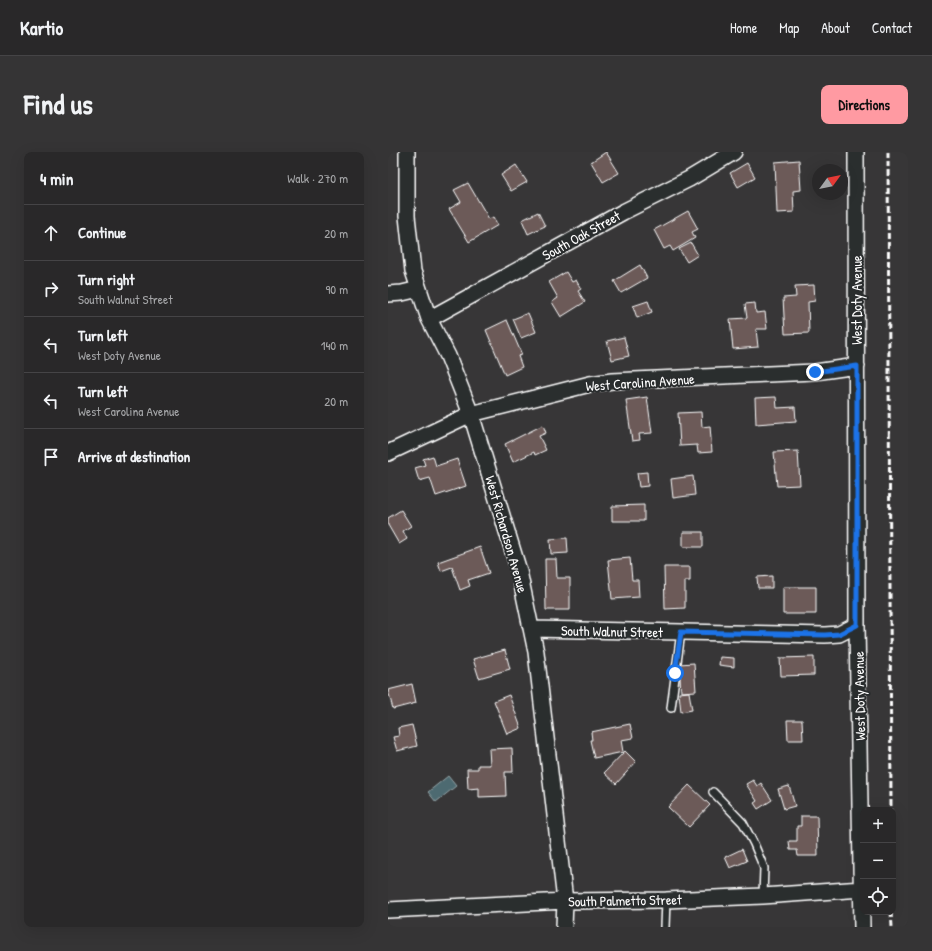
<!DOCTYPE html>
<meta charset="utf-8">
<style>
:root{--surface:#292829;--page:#353435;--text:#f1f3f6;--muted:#a5a6a8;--line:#454446;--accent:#ff9aa2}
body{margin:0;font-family:"Patrick Hand",sans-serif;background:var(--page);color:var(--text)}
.controls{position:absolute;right:12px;bottom:12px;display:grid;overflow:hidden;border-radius:8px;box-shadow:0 4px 16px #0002}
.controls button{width:36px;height:36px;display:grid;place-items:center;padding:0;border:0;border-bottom:1px solid var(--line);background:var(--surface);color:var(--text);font:20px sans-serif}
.compass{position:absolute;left:424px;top:12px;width:36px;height:36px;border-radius:50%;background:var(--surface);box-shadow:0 4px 16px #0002;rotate:57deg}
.stop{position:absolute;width:12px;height:12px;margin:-9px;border:3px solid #1a73e8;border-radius:50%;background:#fff}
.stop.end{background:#1a73e8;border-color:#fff;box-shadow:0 1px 4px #0008}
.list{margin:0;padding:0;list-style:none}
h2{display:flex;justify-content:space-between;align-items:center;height:52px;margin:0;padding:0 16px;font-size:17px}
h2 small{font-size:13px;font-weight:400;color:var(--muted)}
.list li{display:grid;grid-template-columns:26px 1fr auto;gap:12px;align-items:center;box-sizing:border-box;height:56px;padding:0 16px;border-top:1px solid var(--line)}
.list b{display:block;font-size:15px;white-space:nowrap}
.list p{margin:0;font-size:13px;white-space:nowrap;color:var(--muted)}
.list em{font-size:13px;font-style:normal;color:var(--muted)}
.icon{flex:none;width:22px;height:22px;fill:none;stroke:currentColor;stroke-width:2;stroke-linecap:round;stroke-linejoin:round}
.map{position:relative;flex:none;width:520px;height:775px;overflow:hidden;border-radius:8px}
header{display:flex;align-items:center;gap:24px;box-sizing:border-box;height:56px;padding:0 20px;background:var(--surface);border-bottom:1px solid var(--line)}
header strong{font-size:19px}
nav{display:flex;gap:22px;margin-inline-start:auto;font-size:14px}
.intro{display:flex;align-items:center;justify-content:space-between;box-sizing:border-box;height:96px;padding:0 24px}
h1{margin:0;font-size:28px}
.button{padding:10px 18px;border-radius:8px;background:var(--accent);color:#111;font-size:14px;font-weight:700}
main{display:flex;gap:24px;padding:0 24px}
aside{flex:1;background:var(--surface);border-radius:8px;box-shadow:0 4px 16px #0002}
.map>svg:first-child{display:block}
.water{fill:#4e6b71;stroke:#95a6aa}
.building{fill:#6c5a59;stroke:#fff}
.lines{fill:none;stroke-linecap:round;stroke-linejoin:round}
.service-casing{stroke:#fff;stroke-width:10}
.minor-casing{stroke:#fff;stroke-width:18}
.service{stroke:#2a2d2e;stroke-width:7}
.minor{stroke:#2a2d2e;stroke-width:15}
.rail{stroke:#fff;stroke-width:3;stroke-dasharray:6 3;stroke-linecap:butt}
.route{stroke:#1a73e8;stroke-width:5}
.labels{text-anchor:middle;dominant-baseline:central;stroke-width:4;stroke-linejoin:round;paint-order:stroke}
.street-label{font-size:14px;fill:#fff;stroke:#2a2d2e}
</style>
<header>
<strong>Kartio</strong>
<nav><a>Home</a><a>Map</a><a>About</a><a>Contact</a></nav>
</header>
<div class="intro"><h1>Find us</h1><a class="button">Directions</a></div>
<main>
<aside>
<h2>4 min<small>Walk · 270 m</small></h2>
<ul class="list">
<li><svg class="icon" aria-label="ahead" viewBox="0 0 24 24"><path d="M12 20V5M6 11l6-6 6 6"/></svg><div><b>Continue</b></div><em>20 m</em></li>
<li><svg class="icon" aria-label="right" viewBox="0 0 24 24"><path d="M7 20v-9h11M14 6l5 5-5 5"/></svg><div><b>Turn right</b><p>South Walnut Street</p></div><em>90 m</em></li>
<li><svg class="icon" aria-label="left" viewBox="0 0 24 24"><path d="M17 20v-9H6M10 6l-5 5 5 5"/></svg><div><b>Turn left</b><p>West Doty Avenue</p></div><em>140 m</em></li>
<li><svg class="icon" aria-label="left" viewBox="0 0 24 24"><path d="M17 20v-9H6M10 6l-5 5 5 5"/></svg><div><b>Turn left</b><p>West Carolina Avenue</p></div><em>20 m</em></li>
<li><svg class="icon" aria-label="arrive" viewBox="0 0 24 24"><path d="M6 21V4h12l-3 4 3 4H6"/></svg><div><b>Arrive at destination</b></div></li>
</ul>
</aside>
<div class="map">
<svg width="520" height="775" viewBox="0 0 520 775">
<rect width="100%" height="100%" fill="#373637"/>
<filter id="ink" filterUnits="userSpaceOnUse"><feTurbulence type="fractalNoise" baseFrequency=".025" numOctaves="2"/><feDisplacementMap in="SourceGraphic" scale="8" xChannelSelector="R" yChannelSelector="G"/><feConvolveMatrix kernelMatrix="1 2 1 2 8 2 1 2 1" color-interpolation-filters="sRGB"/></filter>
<g filter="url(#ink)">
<path class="water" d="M60,624L68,634L48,650L40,640Z"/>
<path class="building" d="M218,0L231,21L215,30L203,10Z
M411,8L413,38L405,39L406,60L389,61L387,10Z
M359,11L367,25L350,35L342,21Z
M128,13L139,30L123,39L113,23Z
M80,31L101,67L105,65L110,73L81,90L61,57L73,50L66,38Z
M300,59L310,77L304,80L307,86L285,99L282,94L276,97L266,78Z
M150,60L157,74L140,82L134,68Z
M303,91L310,103L299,110L291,97Z
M252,113L259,126L233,141L226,129Z
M178,120L184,130L188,128L193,137L190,139L197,150L173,165L164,150L170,146L161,130Z
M426,133L427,149L420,150L421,181L397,182L395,146L408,145L407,134Z
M260,149L264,160L249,166L245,154Z
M367,151L368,161L377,160L379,177H368L370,195L345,197L342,167L359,166L357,152Z
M140,161L148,180L133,186L125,167Z
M119,168L134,203L130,204L134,215L117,223L98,178Z
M236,185L241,204L224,208L219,189Z
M259,245L264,281L251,282L252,288L244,289L238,248Z
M388,245L389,256L407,255L408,269L368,272L367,246Z
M313,260L314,275L322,274L324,300L310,301L309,293L292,294L290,261Z
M155,273L158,281L151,284L158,298L147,303L146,300L125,310L117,292Z
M410,299L412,333L389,334L386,300Z
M45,304L48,314L69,307L78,334L48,344L42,326L31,329L27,316L37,313L35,307Z
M259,320L260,334L251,335L249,321Z
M305,324L307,343L285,346L283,327Z
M256,353V369H224V354Z
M13,358L23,374L15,379L19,387L11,392L0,373V366Z
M295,380H315V395H295Z
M179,386L180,401L163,402L162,387Z
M92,395L101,421L80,428L82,434L72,438L64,415L53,419L50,410Z
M242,406L244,428H250L251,445L224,447L220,408Z
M157,407H168L169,426H182V458H158Z
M276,415H302V429H297V456L277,457Z
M384,424V436H370L369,425Z
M395,435H428V462H395Z
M117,498L122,517L91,526L85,507Z
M332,505L346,506V515L331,513Z
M426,505V523L393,524L392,506Z
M306,511L308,539L293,540L291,512Z
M24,532L28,551L5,557L0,538Z
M301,540L304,558L293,560L291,541Z
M121,543L133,576L119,582L106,549Z
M399,568H414L415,588H400Z
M242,572L245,586L233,588L235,600L206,606L202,588H204L203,580Z
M24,573L29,594L9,599L5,585L11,584L10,576Z
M124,596L125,620H117L118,644L91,645V636L80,637L79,617H90V613H102L101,597Z
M237,599L248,610L228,632L216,621Z
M365,628L369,634L373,631L384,648L370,657L366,651L369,649L358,632Z
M301,633L322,653L301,675L280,655Z
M401,634L407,654L396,657L390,637Z
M413,664H429L430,704H410L409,698H402L401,689H409V674H413Z
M354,697L359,709L342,716L337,705Z"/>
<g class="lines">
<g class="service-casing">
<path id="service" d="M283,556L293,480
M325,640L355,671L366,692L376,716L375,744
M277,775L278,748"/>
</g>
<g class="minor-casing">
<path id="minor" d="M19,0V64L25,119L41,167L60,204L83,262L131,419L148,500L177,749L176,775
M468,0L469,473L474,775
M0,142L14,141L31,137
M41,167L235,60L301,27L346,0
M0,301L83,262L202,232L224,229L427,220L469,214
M144,477L437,483L451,482L469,473
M0,758L177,749L278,748L375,744L474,737"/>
</g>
<use href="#service" class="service"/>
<use href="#minor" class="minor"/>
<path class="rail" d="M500,0L503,658
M503,760L504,775"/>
</g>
</g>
<g class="lines" filter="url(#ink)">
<path class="route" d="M287,521L293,480L437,483L451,482L469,473V214L427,220"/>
</g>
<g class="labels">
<g class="street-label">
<text transform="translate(193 83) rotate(-29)">South Oak Street</text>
<text transform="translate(468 148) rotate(-90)">West Doty Avenue</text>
<text transform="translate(252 230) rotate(-4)">West Carolina Avenue</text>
<text transform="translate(119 382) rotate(74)">West Richardson Avenue</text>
<text transform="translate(224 479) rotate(1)">South Walnut Street</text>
<text transform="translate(471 544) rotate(-91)">West Doty Avenue</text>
<text transform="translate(237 748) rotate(-1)">South Palmetto Street</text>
</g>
</g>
</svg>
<div class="controls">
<button>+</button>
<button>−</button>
<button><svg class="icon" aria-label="locate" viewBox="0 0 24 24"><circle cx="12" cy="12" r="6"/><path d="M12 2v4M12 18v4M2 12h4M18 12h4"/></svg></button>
</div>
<svg class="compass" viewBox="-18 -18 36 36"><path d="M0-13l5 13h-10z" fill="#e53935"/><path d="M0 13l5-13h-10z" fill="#a5a6a8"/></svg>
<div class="stop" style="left:287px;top:521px"></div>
<div class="stop end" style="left:427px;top:220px"></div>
</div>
</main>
